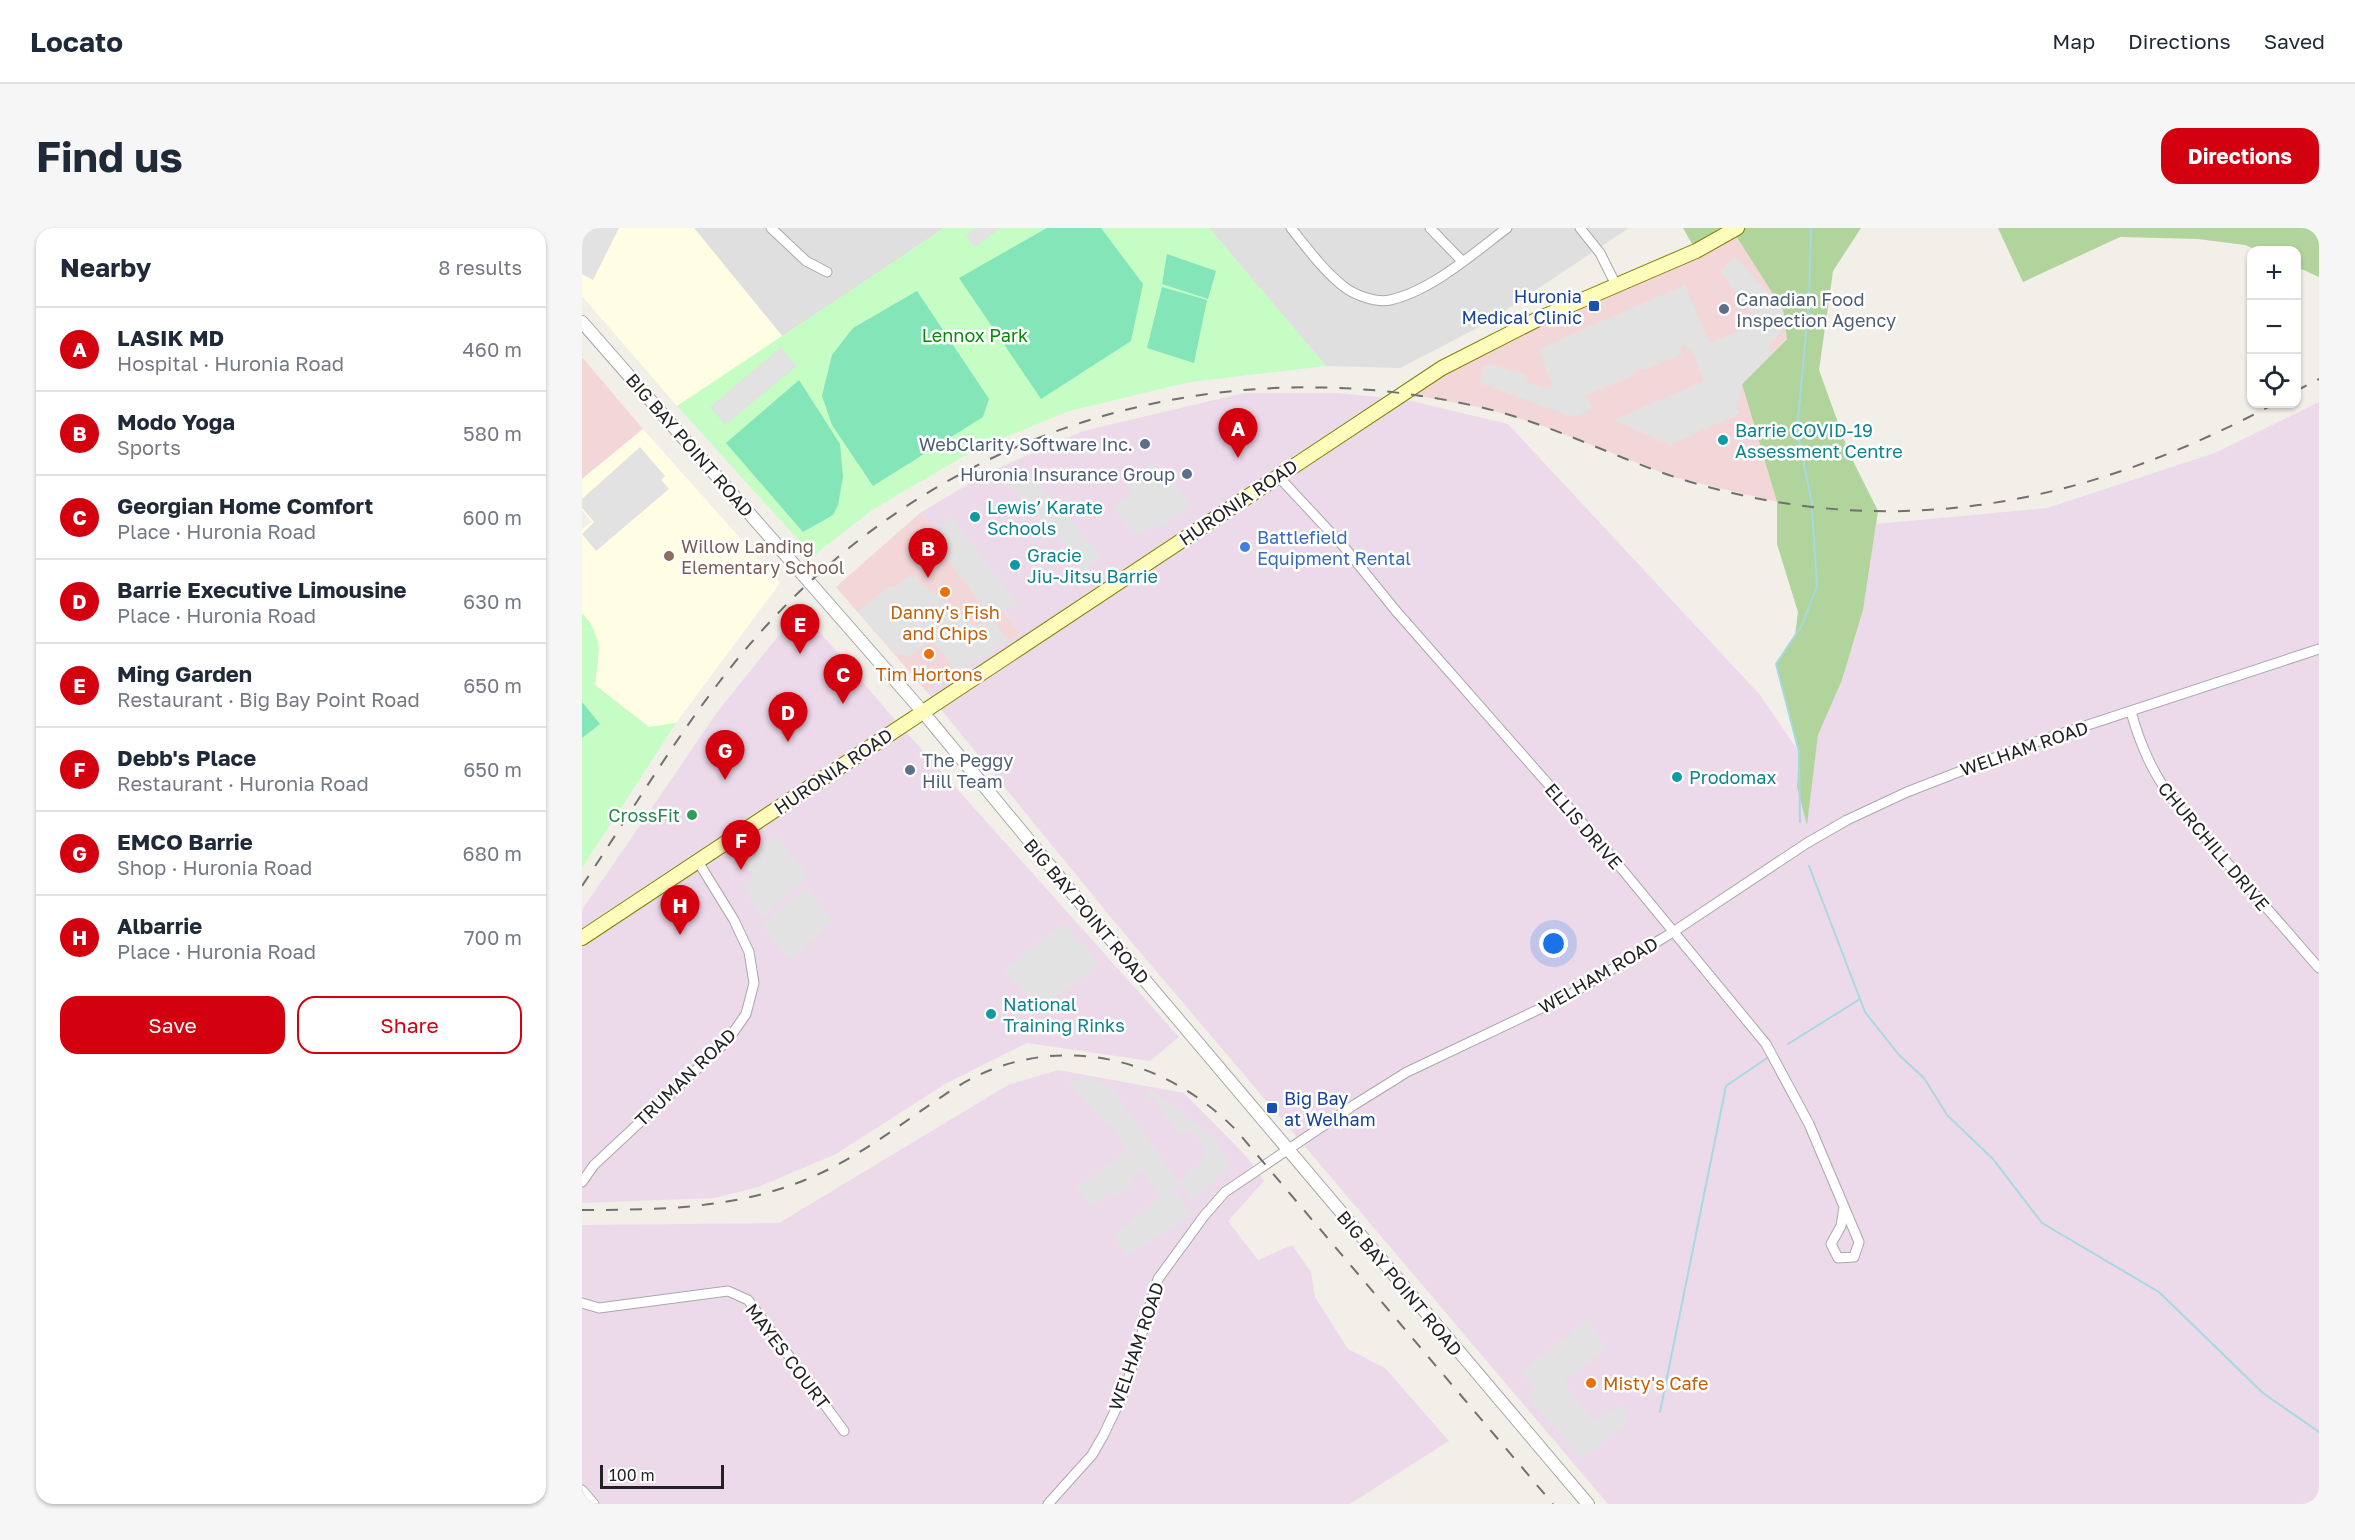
<!DOCTYPE html>
<meta charset="utf-8">
<style>
:root{--surface:#fff;--page:#f6f6f7;--text:#1f2937;--muted:#747a83;--line:#e0e1e3;--accent:#d3000f}
body{margin:0;font-family:"Golos Text",sans-serif;background:var(--page);color:var(--text)}
.controls{position:absolute;right:18px;top:18px;display:grid;overflow:hidden;border-radius:12px;box-shadow:0 2px 4px #0004}
.controls button{width:54px;height:54px;display:grid;place-items:center;padding:0;border:0;border-bottom:2px solid var(--line);background:var(--surface);color:var(--text);font:30px sans-serif}
.scale{position:absolute;left:18px;bottom:15px;width:124px;box-sizing:border-box;padding-left:6px;border:3px solid #222;border-top:0;font-size:16px;line-height:21px;white-space:nowrap;color:#222;-webkit-text-stroke:4px #fff;paint-order:stroke}
.you{position:absolute;left:972px;top:716px;width:21px;height:21px;margin:-15px;border:4px solid #fff;border-radius:50%;background:#1a73e8;box-shadow:0 0 0 9px #1a73e833}
.badge{display:grid;place-items:center;width:39px;height:39px;border-radius:50%;background:var(--accent);color:#fff;font-size:20px;font-weight:700}
.pin{position:absolute;translate:-50% -50px;filter:drop-shadow(0 2px 3px #0008)}
.pin::after{content:'';position:absolute;top:32px;width:21px;height:18px;background:inherit;clip-path:polygon(0 0,100% 0,50% 100%)}
.list{margin:0;padding:0;list-style:none}
h2{display:flex;justify-content:space-between;align-items:center;height:78px;margin:0;padding:0 24px;font-size:26px}
h2 small{font-size:20px;font-weight:400;color:var(--muted)}
.list li{display:grid;grid-template-columns:39px 1fr auto;gap:18px;align-items:center;box-sizing:border-box;height:84px;padding:0 24px;border-top:2px solid var(--line)}
.list b{display:block;font-size:22px;white-space:nowrap}
.list p{margin:0;font-size:20px;white-space:nowrap;color:var(--muted)}
.list em{font-size:20px;font-style:normal;color:var(--muted)}
.actions{display:flex;gap:12px;padding:18px 24px}
.actions a{flex:1;padding:14px 0;border:2px solid var(--accent);border-radius:18px;text-align:center;font-size:21px;color:var(--accent)}
.actions .main{background:var(--accent);color:#fff}
.icon{flex:none;width:33px;height:33px;fill:none;stroke:currentColor;stroke-width:2;stroke-linecap:round;stroke-linejoin:round}
.map{position:relative;flex:none;width:1737px;height:1276px;overflow:hidden;border-radius:18px}
header{display:flex;align-items:center;gap:36px;box-sizing:border-box;height:84px;padding:0 30px;background:var(--surface);border-bottom:2px solid var(--line)}
header strong{font-size:28px}
nav{display:flex;gap:33px;margin-inline-start:auto;font-size:21px}
.intro{display:flex;align-items:center;justify-content:space-between;box-sizing:border-box;height:144px;padding:0 36px}
h1{margin:0;font-size:42px}
.button{padding:15px 27px;border-radius:18px;background:var(--accent);color:#fff;font-size:21px;font-weight:700}
main{display:flex;gap:36px;padding:0 36px}
aside{flex:1;background:var(--surface);border-radius:18px;box-shadow:0 2px 4px #0004}
.map>svg:first-child{display:block}
.residential{fill:#e0dfdf}
.commercial{fill:#f3d7d8}
.industrial{fill:#ecdaea}
.education{fill:#fffde4}
.forest{fill:#b0d49b}
.park{fill:#c5fdc5}
.pitch{fill:#83e5b8}
.parking{fill:#e2e2e2}
.lines{fill:none;stroke-linecap:round;stroke-linejoin:round}
.stream{stroke:#a7d9e2;stroke-width:2}
.minor-casing{stroke:#a9a9a9;stroke-width:11}
.tertiary-casing{stroke:#a9a9a9;stroke-width:14}
.secondary-casing{stroke:#7d8100;stroke-width:16}
.minor{stroke:#fff;stroke-width:9}
.tertiary{stroke:#fff;stroke-width:12}
.secondary{stroke:#fdfcbb;stroke-width:14}
.rail{stroke:#707070;stroke-width:2;stroke-dasharray:12 12;stroke-linecap:butt}
.transit-dot{fill:#1a4fb4;stroke:#fff;stroke-width:2}
.service-dot{fill:#5c6f8a;stroke:#fff;stroke-width:2}
.culture-dot{fill:#0f9aa8;stroke:#fff;stroke-width:2}
.shop-dot{fill:#3f7fe0;stroke:#fff;stroke-width:2}
.education-dot{fill:#8d6e63;stroke:#fff;stroke-width:2}
.food-dot{fill:#e8710a;stroke:#fff;stroke-width:2}
.leisure-dot{fill:#2e9e5b;stroke:#fff;stroke-width:2}
.labels{text-anchor:middle;dominant-baseline:central;stroke-width:5;stroke-linejoin:round;paint-order:stroke}
.transit-label{font-size:18px;fill:#164399;stroke:#fff;text-anchor:end}
.service-label{font-size:18px;fill:#4e5e75;stroke:#fff;text-anchor:start}
.park-label{font-size:18px;fill:#058a07;stroke:#fff}
.culture-label{font-size:18px;fill:#0d838f;stroke:#fff;text-anchor:start}
.street-label{font-size:18px;fill:#222;stroke:#fff}
.shop-label{font-size:18px;fill:#366cbe;stroke:#fff;text-anchor:start}
.education-label{font-size:18px;fill:#785e54;stroke:#fff;text-anchor:start}
.food-label{font-size:18px;fill:#c56008;stroke:#fff}
.leisure-label{font-size:18px;fill:#27864d;stroke:#fff;text-anchor:end}
</style>
<header>
<strong>Locato</strong>
<nav><a>Map</a><a>Directions</a><a>Saved</a></nav>
</header>
<div class="intro"><h1>Find us</h1><a class="button">Directions</a></div>
<main>
<aside>
<h2>Nearby<small>8 results</small></h2>
<ul class="list">
<li><span class="badge">A</span><div><b>LASIK MD</b><p>Hospital · Huronia Road</p></div><em>460 m</em></li>
<li><span class="badge">B</span><div><b>Modo Yoga</b><p>Sports</p></div><em>580 m</em></li>
<li><span class="badge">C</span><div><b>Georgian Home Comfort</b><p>Place · Huronia Road</p></div><em>600 m</em></li>
<li><span class="badge">D</span><div><b>Barrie Executive Limousine</b><p>Place · Huronia Road</p></div><em>630 m</em></li>
<li><span class="badge">E</span><div><b>Ming Garden</b><p>Restaurant · Big Bay Point Road</p></div><em>650 m</em></li>
<li><span class="badge">F</span><div><b>Debb's Place</b><p>Restaurant · Huronia Road</p></div><em>650 m</em></li>
<li><span class="badge">G</span><div><b>EMCO Barrie</b><p>Shop · Huronia Road</p></div><em>680 m</em></li>
<li><span class="badge">H</span><div><b>Albarrie</b><p>Place · Huronia Road</p></div><em>700 m</em></li>
</ul>
<div class="actions"><a class="main">Save</a><a>Share</a></div>
</aside>
<div class="map">
<svg width="1737" height="1276" viewBox="0 0 1737 1276">
<rect width="100%" height="100%" fill="#f2eee8"/>
<path class="residential" d="M112,0H362L201,109Z
M627,0H1047L903,96L818,140L744,138Z"/>
<path class="commercial" d="M1151,3L1201,82L1205,110L1160,156L1195,274L1091,249L961,198L906,181L822,165L860,140Z
M0,129L61,201L0,251Z
M338,285L439,405L344,463L254,359Z"/>
<path class="industrial" d="M662,165H756L825,172L926,196L1178,467L1217,524L1215,559L1225,595L1236,507L1260,452L1281,382L1294,296L1465,280L1633,225L1737,174V1276H1026L536,698L344,463L439,405L338,285L405,245L501,203Z
M218,381L308,486L597,809L568,833L445,815L363,856L254,926L176,959L133,970L0,975V682L136,483Z
M476,842L602,865L665,929L682,953L646,993L676,1032L710,1017L729,1044L733,1069L766,1121L803,1140L867,1213L768,1276H0V997L197,995L426,857Z"/>
<path class="education" d="M0,0H112L201,109L95,178L0,68Z
M61,201L198,355L94,495L67,499L12,457L18,418L8,394L0,385V301L10,294L0,282V251Z"/>
<path class="forest" d="M1101,0H1279L1251,43L1237,142L1267,225L1296,283L1281,382L1260,452L1236,507L1225,597L1215,559L1217,524L1194,436L1213,408L1216,384L1195,316V274L1160,156L1205,111L1201,82L1151,3L1114,23Z
M1416,0H1737V49L1715,39L1714,22H1675L1663,17L1616,11L1538,9L1441,54Z"/>
<path class="park" d="M362,0H627L744,138L608,154L487,183L394,221L290,282L231,328L95,178Z
M0,385C22,409 17,427 13,457L67,499L94,495L0,640Z"/>
<path class="pitch" d="M465,0H519L561,56L549,113L459,171L377,50Z
M585,26L634,43L626,71L580,56Z
M580,59L625,72L612,135L565,120Z
M335,63L407,171L401,189L291,258L250,197L240,168L250,127L271,100Z
M217,152L258,216L261,249L256,277L251,287L221,304L144,215Z
M0,474L18,496L0,510Z"/>
<path class="parking" d="M0,0H37L11,52L0,46Z
M394,0H419L392,19L384,7Z
M1153,28L1201,82L1204,99L1187,117L1190,125L1160,156L1156,181L1158,185L1089,217L1032,192L1122,153L1111,125L1102,118L1097,120L1100,126L1062,142L1055,140L1053,147L1004,167L1010,181L990,189L898,155L902,138L909,137L943,146L947,155L964,161L971,158L956,121L1103,57L1127,115L1177,95L1138,43Z
M199,119L215,138L143,197L128,179Z
M58,219L83,248L79,252L87,261L14,323L0,306L12,294L0,280V271Z
M571,234L610,275L578,300L569,298L555,308L530,280L549,267L544,255Z
M442,239L520,329L501,344L492,328L429,259L419,253Z
M368,288L436,376L409,389L427,413L375,444L349,411L327,429L312,425L276,384L306,359H313L327,348L334,349L347,364L353,365L367,379L374,380L387,396L395,398L408,388L349,310Z
M194,607L224,644L225,649L180,690L160,658L173,650L160,631Z
M224,660L252,693L207,732L180,697Z
M481,695L518,736L458,782L422,742Z
M507,850L530,860L597,954L626,927L621,930V918L611,904L604,902L597,907L572,871L562,869L568,861L639,915L636,918L649,937L611,973L598,955L591,960L609,987L545,1028L531,1008L578,969L560,943L548,952L552,958L530,969L526,964L510,979L493,960L544,923L556,937L527,895L521,894L486,854Z
M1005,1092L1024,1121L981,1154L1012,1193L1040,1177L1047,1193L1000,1232L945,1169L952,1159L939,1144Z"/>
<g class="lines">
<path class="stream" d="M1229,0L1227,74L1215,202L1230,276
M1218,594L1217,524L1194,436L1220,397L1235,358L1230,282
M1227,638L1283,784L1317,827L1342,850L1365,887L1411,931L1460,995L1577,1064L1681,1165L1737,1204
M1206,816L1278,771
M1078,1184L1144,858L1185,830"/>
<g class="minor-casing">
<path id="minor" d="M189,0L224,33L245,44
M709,0C725,20 741,42 761,58C772,67 794,75 808,72C849,63 892,25 925,0
M848,0L880,33
M998,0L1018,25L1034,57
M695,247L763,320L814,383L1025,623L1184,816L1227,896L1277,1014L1272,1029L1256,1030L1249,1016L1259,998L1262,979
M1549,484C1559,519 1571,546 1593,575L1737,740
M0,954L12,937L146,812L164,786L172,755L167,724L152,692L115,632
M0,1075L17,1080L146,1063L166,1072L262,1203
M0,1262L12,1276
M466,1276L510,1227L521,1208L543,1162L576,1051L622,988L643,964L772,877L825,844L989,766L1091,704L1225,615L1265,592L1325,564L1451,515L1737,421"/>
</g>
<g class="tertiary-casing">
<path id="tertiary" d="M0,94L340,483L545,731L1006,1276"/>
</g>
<g class="secondary-casing">
<path id="secondary" d="M0,710L860,140L956,91L1114,23L1155,0"/>
</g>
<use href="#minor" class="minor"/>
<use href="#tertiary" class="tertiary"/>
<use href="#secondary" class="secondary"/>
<path class="rail" d="M1714,163L1737,151
M0,658C59,570 113,475 185,397C368,197 639,118 902,180C974,197 1040,234 1112,255C1318,315 1507,275 1692,176
M0,982C76,982 151,981 223,952C278,930 323,892 373,860C468,801 579,826 654,902L971,1276"/>
</g>
<g class="transit-dot">
<rect x="1006" y="72" width="12" height="12" rx="3"/>
<rect x="684" y="874" width="12" height="12" rx="3"/>
</g>
<g class="service-dot">
<circle cx="1142" cy="81" r="6"/>
<circle cx="563" cy="216" r="6"/>
<circle cx="605" cy="246" r="6"/>
<circle cx="328" cy="542" r="6"/>
</g>
<g class="culture-dot">
<circle cx="1141" cy="212" r="6"/>
<circle cx="393" cy="289" r="6"/>
<circle cx="433" cy="337" r="6"/>
<circle cx="1095" cy="549" r="6"/>
<circle cx="409" cy="786" r="6"/>
</g>
<circle class="shop-dot" cx="663" cy="319" r="6"/>
<circle class="education-dot" cx="87" cy="328" r="6"/>
<g class="food-dot">
<circle cx="363" cy="364" r="6"/>
<circle cx="347" cy="426" r="6"/>
<circle cx="1009" cy="1155" r="6"/>
</g>
<circle class="leisure-dot" cx="110" cy="587" r="6"/>
<g class="labels">
<g class="transit-label">
<text x="1000" y="68">Huronia<tspan x="1000" dy="21">Medical Clinic</tspan></text>
<text x="702" y="870" text-anchor="start">Big Bay<tspan x="702" dy="21">at Welham</tspan></text>
</g>
<g class="service-label">
<text x="1154" y="71">Canadian Food<tspan x="1154" dy="21">Inspection Agency</tspan></text>
<text x="551" y="216" text-anchor="end">WebClarity Software Inc.</text>
<text x="593" y="246" text-anchor="end">Huronia Insurance Group</text>
<text x="340" y="532">The Peggy<tspan x="340" dy="21">Hill Team</tspan></text>
</g>
<g class="park-label">
<text x="393" y="107">Lennox Park</text>
</g>
<g class="culture-label">
<text x="1153" y="202">Barrie COVID-19<tspan x="1153" dy="21">Assessment Centre</tspan></text>
<text x="405" y="279">Lewis’ Karate<tspan x="405" dy="21">Schools</tspan></text>
<text x="445" y="327">Gracie<tspan x="445" dy="21">Jiu-Jitsu Barrie</tspan></text>
<text x="1107" y="549">Prodomax</text>
<text x="421" y="776">National<tspan x="421" dy="21">Training Rinks</tspan></text>
</g>
<g class="street-label">
<text transform="translate(108 217) rotate(49)">BIG BAY POINT ROAD</text>
<text transform="translate(656 274) rotate(-34)">HURONIA ROAD</text>
<text transform="translate(1442 520) rotate(-19)">WELHAM ROAD</text>
<text transform="translate(251 543) rotate(-34)">HURONIA ROAD</text>
<text transform="translate(1002 598) rotate(49)">ELLIS DRIVE</text>
<text transform="translate(1632 618) rotate(50)">CHURCHILL DRIVE</text>
<text transform="translate(505 683) rotate(50)">BIG BAY POINT ROAD</text>
<text transform="translate(1016 747) rotate(-30)">WELHAM ROAD</text>
<text transform="translate(103 849) rotate(-44)">TRUMAN ROAD</text>
<text transform="translate(818 1055) rotate(50)">BIG BAY POINT ROAD</text>
<text transform="translate(554 1118) rotate(-71)">WELHAM ROAD</text>
<text transform="translate(206 1128) rotate(53)">MAYES COURT</text>
</g>
<g class="shop-label">
<text x="675" y="309">Battlefield<tspan x="675" dy="21">Equipment Rental</tspan></text>
</g>
<g class="education-label">
<text x="99" y="318">Willow Landing<tspan x="99" dy="21">Elementary School</tspan></text>
</g>
<g class="food-label">
<text x="363" y="384">Danny's Fish<tspan x="363" dy="21">and Chips</tspan></text>
<text x="347" y="446">Tim Hortons</text>
<text x="1021" y="1155" text-anchor="start">Misty's Cafe</text>
</g>
<g class="leisure-label">
<text x="98" y="587">CrossFit</text>
</g>
</g>
</svg>
<div class="controls">
<button>+</button>
<button>−</button>
<button><svg class="icon" aria-label="locate" viewBox="0 0 24 24"><circle cx="12" cy="12" r="6"/><path d="M12 2v4M12 18v4M2 12h4M18 12h4"/></svg></button>
</div>
<div class="scale">100 m</div>
<div class="you"></div>
<div class="pin badge" style="left:656px;top:230px">A</div>
<div class="pin badge" style="left:346px;top:350px">B</div>
<div class="pin badge" style="left:261px;top:476px">C</div>
<div class="pin badge" style="left:206px;top:514px">D</div>
<div class="pin badge" style="left:218px;top:426px">E</div>
<div class="pin badge" style="left:159px;top:642px">F</div>
<div class="pin badge" style="left:143px;top:552px">G</div>
<div class="pin badge" style="left:98px;top:707px">H</div>
</div>
</main>
